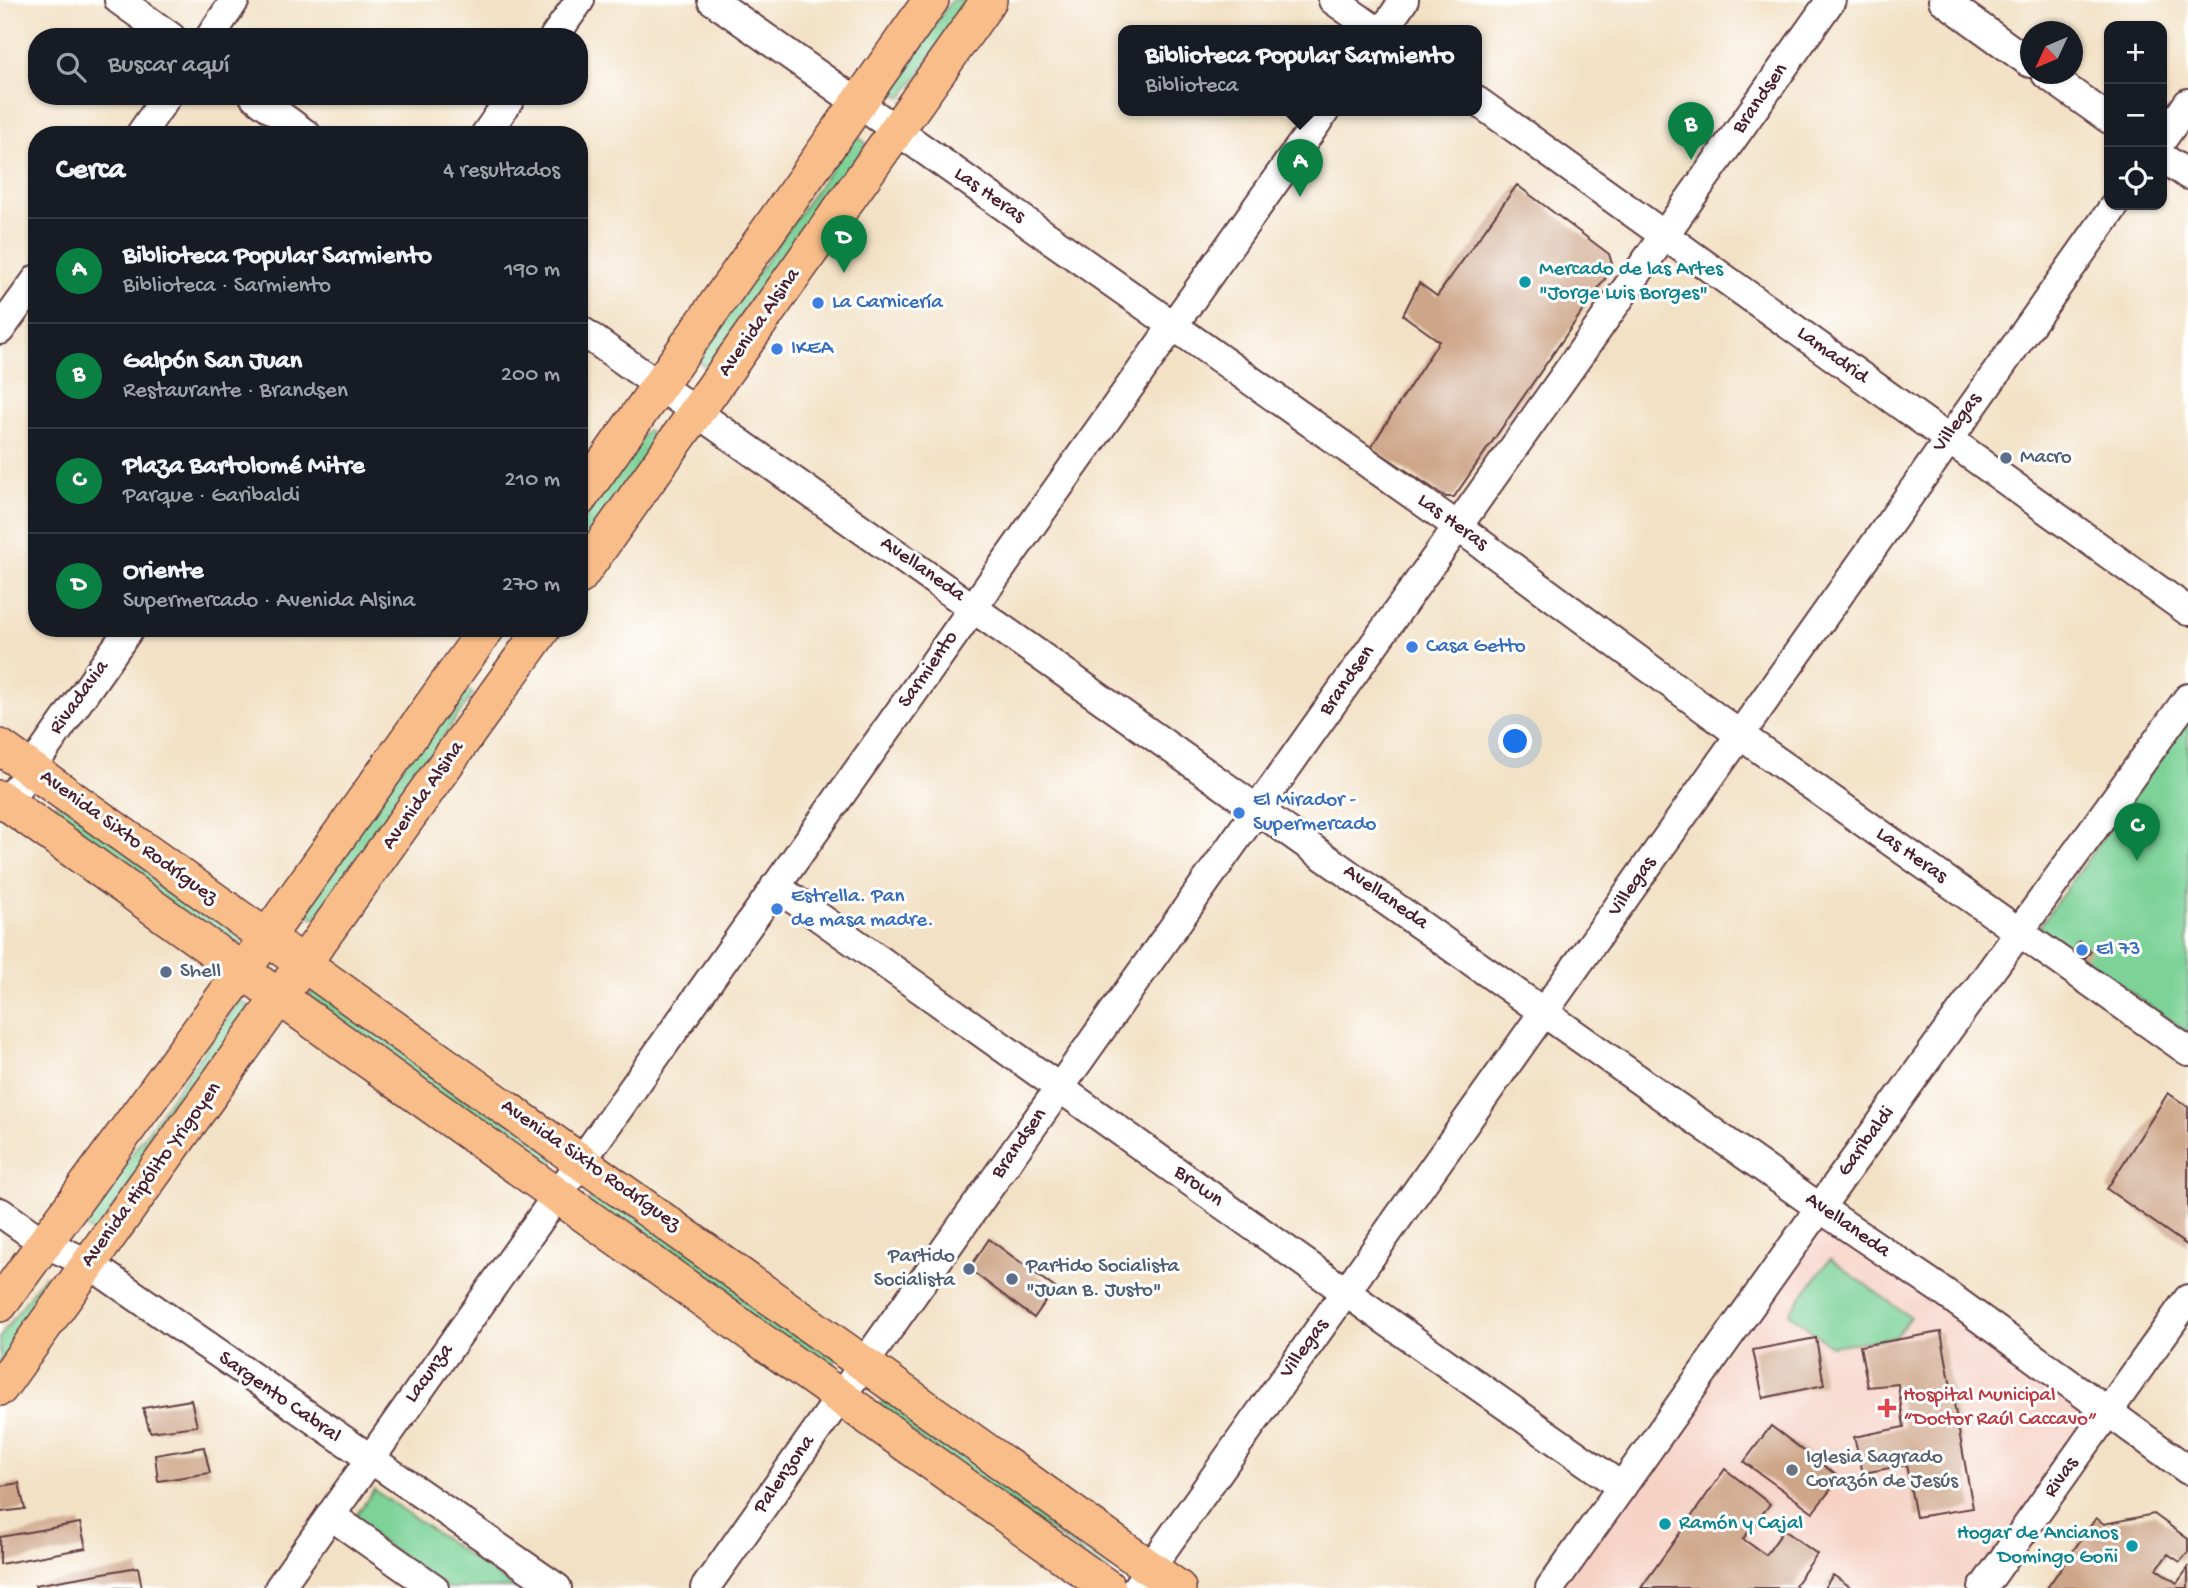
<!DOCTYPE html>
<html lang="es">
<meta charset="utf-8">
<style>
:root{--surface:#171b24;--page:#20242c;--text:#f1f3f6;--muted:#9ea1a6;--line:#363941;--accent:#0b8043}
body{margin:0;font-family:"Gochi Hand",sans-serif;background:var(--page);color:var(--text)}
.controls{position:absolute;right:21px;top:21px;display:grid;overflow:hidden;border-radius:14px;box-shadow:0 2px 5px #0004}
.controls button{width:63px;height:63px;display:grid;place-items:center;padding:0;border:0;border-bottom:2px solid var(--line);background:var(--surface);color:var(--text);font:35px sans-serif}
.compass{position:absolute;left:2020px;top:21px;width:63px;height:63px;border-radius:50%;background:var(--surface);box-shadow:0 2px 5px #0004;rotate:226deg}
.you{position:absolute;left:1516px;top:742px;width:24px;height:24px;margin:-18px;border:5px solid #fff;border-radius:50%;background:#1a73e8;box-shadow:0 0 0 10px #1a73e833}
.badge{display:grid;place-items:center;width:46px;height:46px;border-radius:50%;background:var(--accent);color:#fff;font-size:23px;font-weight:700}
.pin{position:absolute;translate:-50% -58px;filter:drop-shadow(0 2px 4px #0008)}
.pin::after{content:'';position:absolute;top:37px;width:24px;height:21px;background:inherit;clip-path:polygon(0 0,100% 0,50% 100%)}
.popup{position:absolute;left:1118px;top:25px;width:364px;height:91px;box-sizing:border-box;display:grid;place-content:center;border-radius:14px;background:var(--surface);filter:drop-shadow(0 2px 5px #0005);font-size:23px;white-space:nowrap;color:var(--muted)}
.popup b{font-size:26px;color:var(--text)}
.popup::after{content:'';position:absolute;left:50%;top:100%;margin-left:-14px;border:14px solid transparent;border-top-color:var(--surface)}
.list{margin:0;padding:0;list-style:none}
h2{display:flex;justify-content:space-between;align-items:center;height:91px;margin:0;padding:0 28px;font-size:30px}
h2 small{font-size:23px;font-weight:400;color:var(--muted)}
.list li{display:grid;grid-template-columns:46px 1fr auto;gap:21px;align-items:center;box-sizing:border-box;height:105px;padding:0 28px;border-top:2px solid var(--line)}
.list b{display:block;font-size:26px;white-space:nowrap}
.list p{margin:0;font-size:23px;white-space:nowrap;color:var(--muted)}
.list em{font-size:23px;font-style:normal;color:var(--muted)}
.icon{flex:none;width:38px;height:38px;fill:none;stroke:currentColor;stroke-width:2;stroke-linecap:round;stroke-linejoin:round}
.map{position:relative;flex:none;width:2188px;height:1588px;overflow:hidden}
.search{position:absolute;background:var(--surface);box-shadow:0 2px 5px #0004;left:28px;top:28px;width:560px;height:77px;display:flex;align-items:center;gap:18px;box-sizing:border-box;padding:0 24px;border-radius:28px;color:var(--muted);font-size:26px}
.panel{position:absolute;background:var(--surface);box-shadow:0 2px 5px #0004;left:28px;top:126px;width:560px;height:511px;border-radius:28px}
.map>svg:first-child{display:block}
.built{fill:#f6d2c5}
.green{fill:#7bd297;stroke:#627861;stroke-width:2}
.building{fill:#cda588}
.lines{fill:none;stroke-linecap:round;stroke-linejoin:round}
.minor-casing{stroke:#633c42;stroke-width:32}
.major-casing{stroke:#633c42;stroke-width:38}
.minor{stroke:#fff;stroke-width:28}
.major{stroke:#f8bd89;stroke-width:35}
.culture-dot{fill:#0f9aa8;stroke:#fff;stroke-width:2.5}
.shop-dot{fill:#3f7fe0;stroke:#fff;stroke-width:2.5}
.service-dot{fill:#5c6f8a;stroke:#fff;stroke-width:2.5}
.health-dot{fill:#e0444e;stroke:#fff;stroke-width:2.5}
.worship-dot{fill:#6b7280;stroke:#fff;stroke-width:2.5}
.labels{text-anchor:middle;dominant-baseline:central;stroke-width:6;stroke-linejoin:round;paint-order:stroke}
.street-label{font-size:21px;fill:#4a1f2b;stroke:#fff}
.culture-label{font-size:21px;fill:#0d838f;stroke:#fff;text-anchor:start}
.shop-label{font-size:21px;fill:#366cbe;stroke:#fff;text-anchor:start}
.service-label{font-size:21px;fill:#4e5e75;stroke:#fff;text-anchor:start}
.health-label{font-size:21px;fill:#be3a42;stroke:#fff;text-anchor:start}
.worship-label{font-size:21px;fill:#5b616d;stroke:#fff;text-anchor:start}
</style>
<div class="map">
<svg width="2188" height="1588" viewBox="0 0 2188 1588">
<rect width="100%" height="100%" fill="#fff"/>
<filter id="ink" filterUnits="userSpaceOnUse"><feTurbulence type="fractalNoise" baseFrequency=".0143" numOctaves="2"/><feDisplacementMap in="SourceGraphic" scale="14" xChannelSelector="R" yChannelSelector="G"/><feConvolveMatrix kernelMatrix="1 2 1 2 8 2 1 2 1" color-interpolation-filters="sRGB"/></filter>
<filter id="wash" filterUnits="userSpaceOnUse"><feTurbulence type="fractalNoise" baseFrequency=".00686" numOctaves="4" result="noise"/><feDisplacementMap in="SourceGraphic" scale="28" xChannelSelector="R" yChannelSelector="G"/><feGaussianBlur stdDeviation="1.57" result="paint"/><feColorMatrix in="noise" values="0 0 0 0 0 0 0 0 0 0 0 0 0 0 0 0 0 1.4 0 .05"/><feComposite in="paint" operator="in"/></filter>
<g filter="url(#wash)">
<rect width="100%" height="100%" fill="#f2e1c5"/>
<path class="built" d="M1819,1222L2092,1415L1969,1588H1562Z"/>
<path class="green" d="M952,0H971L902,98L889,89Z
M855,135L867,144L709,369L696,360Z
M647,430L660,438L579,550V524Z
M460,685L473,694L315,919L302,910Z
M2188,719V1033L2039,927Z
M59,800L247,936L234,953L46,818Z
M318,983L558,1154L545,1172L306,1000Z
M240,1000L253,1009L95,1234L82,1225Z
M599,1185L839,1356L827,1374L587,1203Z
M1830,1259L1910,1317L1895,1337L1831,1346L1789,1313Z
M44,1276L57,1285L0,1364V1337Z
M891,1390L1121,1553L1108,1572L877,1409Z
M374,1490L515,1588H447L352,1521Z"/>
<g id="blocks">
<path class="building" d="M1517,185L1609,254L1613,267L1454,497H1446L1371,447L1439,341L1403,315L1419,283L1437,296Z
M2079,941L2091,951L2085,958L2074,949Z
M2168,1093L2188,1107V1246L2107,1189Z
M989,1239L1055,1288L1034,1318L969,1269Z
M1941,1332L1973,1508L1916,1517L1906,1465L1863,1473L1854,1437L1904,1427L1898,1384L1868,1387L1860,1346Z
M1816,1338L1824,1385L1763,1398L1753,1350Z
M191,1400L197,1426L150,1432L143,1408Z
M1771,1426L1840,1478L1813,1512L1744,1462Z
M204,1447L210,1473L158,1481L155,1455Z
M1725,1469L1770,1504L1743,1539L1766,1555L1784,1530L1817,1554L1795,1585L1799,1588H1641Z
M19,1483L25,1509L0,1512V1486Z
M2154,1514L2188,1539V1552L2180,1562L2168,1554L2157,1569L2177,1583L2188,1568V1588H2047L2096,1518L2104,1524Z
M80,1523L86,1548L0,1564V1537Z
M138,1567L142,1588H36L35,1585Z
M1833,1575L1852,1588H1824Z"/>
</g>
</g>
<g filter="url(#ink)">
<use href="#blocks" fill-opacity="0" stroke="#633c42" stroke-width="2"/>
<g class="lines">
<g class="minor-casing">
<path id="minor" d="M119,0L171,37
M712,0L1457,526L1740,735L2188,1051
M1333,0L1377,31
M1943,0L2030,63
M1383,31L1404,0
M210,37L235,0
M554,37L580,0
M2046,74L2109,119
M254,96L307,135
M1477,101L2188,611
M140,135L167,96
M485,135L512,96
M2162,140L2188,103
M2162,157L2188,175
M579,329L1820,1208L1941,1290L2188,1470
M0,330L37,279
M7,803L130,628
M775,886C1058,1085 1338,1289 1622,1487
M0,1212L44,1243L88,1263L557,1588
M330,1515L434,1588
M279,1588L1325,111
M705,1588L1831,0
M1136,1588L2115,205
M1550,1588L1839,1181L2188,698
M1983,1588L2188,1299"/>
</g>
<g class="major-casing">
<path id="major" d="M579,499L931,0
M579,577L989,0
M0,747L1178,1588
M0,798L1108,1588
M0,1304L242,972L487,628
M0,1388L543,628"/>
</g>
<use href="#minor" class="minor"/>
<use href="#major" class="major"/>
</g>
</g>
<g class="culture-dot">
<circle cx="1525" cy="282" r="7"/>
<circle cx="1665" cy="1524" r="7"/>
<circle cx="2132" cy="1546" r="7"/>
</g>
<g class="shop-dot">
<circle cx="818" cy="303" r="7"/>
<circle cx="777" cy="349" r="7"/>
<circle cx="1412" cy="647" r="7"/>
<circle cx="1239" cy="813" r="7"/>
<circle cx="777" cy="909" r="7"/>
<circle cx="2082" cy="950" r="7"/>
</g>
<g class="service-dot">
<circle cx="2006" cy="458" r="7"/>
<circle cx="166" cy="972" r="7"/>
<circle cx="969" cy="1269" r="7"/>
<circle cx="1012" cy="1279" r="7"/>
</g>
<path class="health-dot" d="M1883.5 1397.5h7v7h7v7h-7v7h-7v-7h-7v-7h7z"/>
<circle class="worship-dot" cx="1792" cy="1470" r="7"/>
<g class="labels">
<g class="street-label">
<text transform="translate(1761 99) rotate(-55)">Brandsen</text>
<text transform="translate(989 196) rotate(35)">Las Heras</text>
<text transform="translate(760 323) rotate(-55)">Avenida Alsina</text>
<text transform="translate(1832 356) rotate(36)">Lamadrid</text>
<text transform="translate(1958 423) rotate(-54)">Villegas</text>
<text transform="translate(1452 523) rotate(36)">Las Heras</text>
<text transform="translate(922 570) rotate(35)">Avellaneda</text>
<text transform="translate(929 670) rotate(-55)">Sarmiento</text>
<text transform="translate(1348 681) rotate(-55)">Brandsen</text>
<text transform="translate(80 698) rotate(-54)">Rivadavia</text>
<text transform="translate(424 796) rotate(-55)">Avenida Alsina</text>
<text transform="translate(128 838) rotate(36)">Avenida Sixto Rodríguez</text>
<text transform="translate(1911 856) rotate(35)">Las Heras</text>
<text transform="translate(1633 887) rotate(-55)">Villegas</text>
<text transform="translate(1385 898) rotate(35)">Avellaneda</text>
<text transform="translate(1867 1142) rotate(-54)">Garibaldi</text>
<text transform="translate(1020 1144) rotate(-55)">Brandsen</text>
<text transform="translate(590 1166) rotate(35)">Avenida Sixto Rodríguez</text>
<text transform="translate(152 1175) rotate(-54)">Avenida Hipólito Yrigoyen</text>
<text transform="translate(1198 1187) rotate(36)">Brown</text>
<text transform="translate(1847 1226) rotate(35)">Avellaneda</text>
<text transform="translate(1305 1349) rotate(-54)">Villegas</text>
<text transform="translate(430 1374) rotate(-54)">Lacunza</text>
<text transform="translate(279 1398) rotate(35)">Sargento Cabral</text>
<text transform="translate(785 1475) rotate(-55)">Palenzona</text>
<text transform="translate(2062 1478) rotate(-55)">Rivas</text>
</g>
<g class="culture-label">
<text x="1539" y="270">Mercado de las Artes<tspan x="1539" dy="24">"Jorge Luis Borges"</tspan></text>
<text x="1679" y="1524">Ramón y Cajal</text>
<text x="2118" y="1534" text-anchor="end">Hogar de Ancianos<tspan x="2118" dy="24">Domingo Goñi</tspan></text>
</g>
<g class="shop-label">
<text x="832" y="303">La Carnicería</text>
<text x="791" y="349">IKEA</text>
<text x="1426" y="647">Casa Getto</text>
<text x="1253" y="801">El Mirador -<tspan x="1253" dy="24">Supermercado</tspan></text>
<text x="791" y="897">Estrella. Pan<tspan x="791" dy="24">de masa madre.</tspan></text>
<text x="2096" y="950">El 73</text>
</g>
<g class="service-label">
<text x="2020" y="458">Macro</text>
<text x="180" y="972">Shell</text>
<text x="955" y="1257" text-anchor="end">Partido<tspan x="955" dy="24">Socialista</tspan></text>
<text x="1026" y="1267">Partido Socialista<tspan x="1026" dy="24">"Juan B. Justo"</tspan></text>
</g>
<g class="health-label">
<text x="1903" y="1396">Hospital Municipal<tspan x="1903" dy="24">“Doctor Raúl Caccavo”</tspan></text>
</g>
<g class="worship-label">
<text x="1806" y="1458">Iglesia Sagrado<tspan x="1806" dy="24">Corazón de Jesús</tspan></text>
</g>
</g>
</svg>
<div class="controls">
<button>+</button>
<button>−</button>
<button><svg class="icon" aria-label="locate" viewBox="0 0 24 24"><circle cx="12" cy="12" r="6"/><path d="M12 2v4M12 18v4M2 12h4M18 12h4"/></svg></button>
</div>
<svg class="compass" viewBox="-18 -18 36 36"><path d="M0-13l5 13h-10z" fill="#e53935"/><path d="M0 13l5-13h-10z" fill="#9ea1a6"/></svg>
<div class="you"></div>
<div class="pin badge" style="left:1300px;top:197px">A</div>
<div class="popup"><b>Biblioteca Popular Sarmiento</b>Biblioteca</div>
<div class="pin badge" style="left:1691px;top:160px">B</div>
<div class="pin badge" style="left:2137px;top:861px">C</div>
<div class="pin badge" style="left:844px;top:273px">D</div>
<div class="search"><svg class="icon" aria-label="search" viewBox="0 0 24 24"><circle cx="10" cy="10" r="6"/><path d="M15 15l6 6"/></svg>Buscar aquí</div>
<section class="panel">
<h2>Cerca<small>4 resultados</small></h2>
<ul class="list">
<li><span class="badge">A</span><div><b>Biblioteca Popular Sarmiento</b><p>Biblioteca · Sarmiento</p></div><em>190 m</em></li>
<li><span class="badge">B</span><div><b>Galpón San Juan</b><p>Restaurante · Brandsen</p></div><em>200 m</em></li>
<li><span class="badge">C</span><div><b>Plaza Bartolomé Mitre</b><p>Parque · Garibaldi</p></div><em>210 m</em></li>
<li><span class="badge">D</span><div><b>Oriente</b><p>Supermercado · Avenida Alsina</p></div><em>270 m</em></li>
</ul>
</section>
</div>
